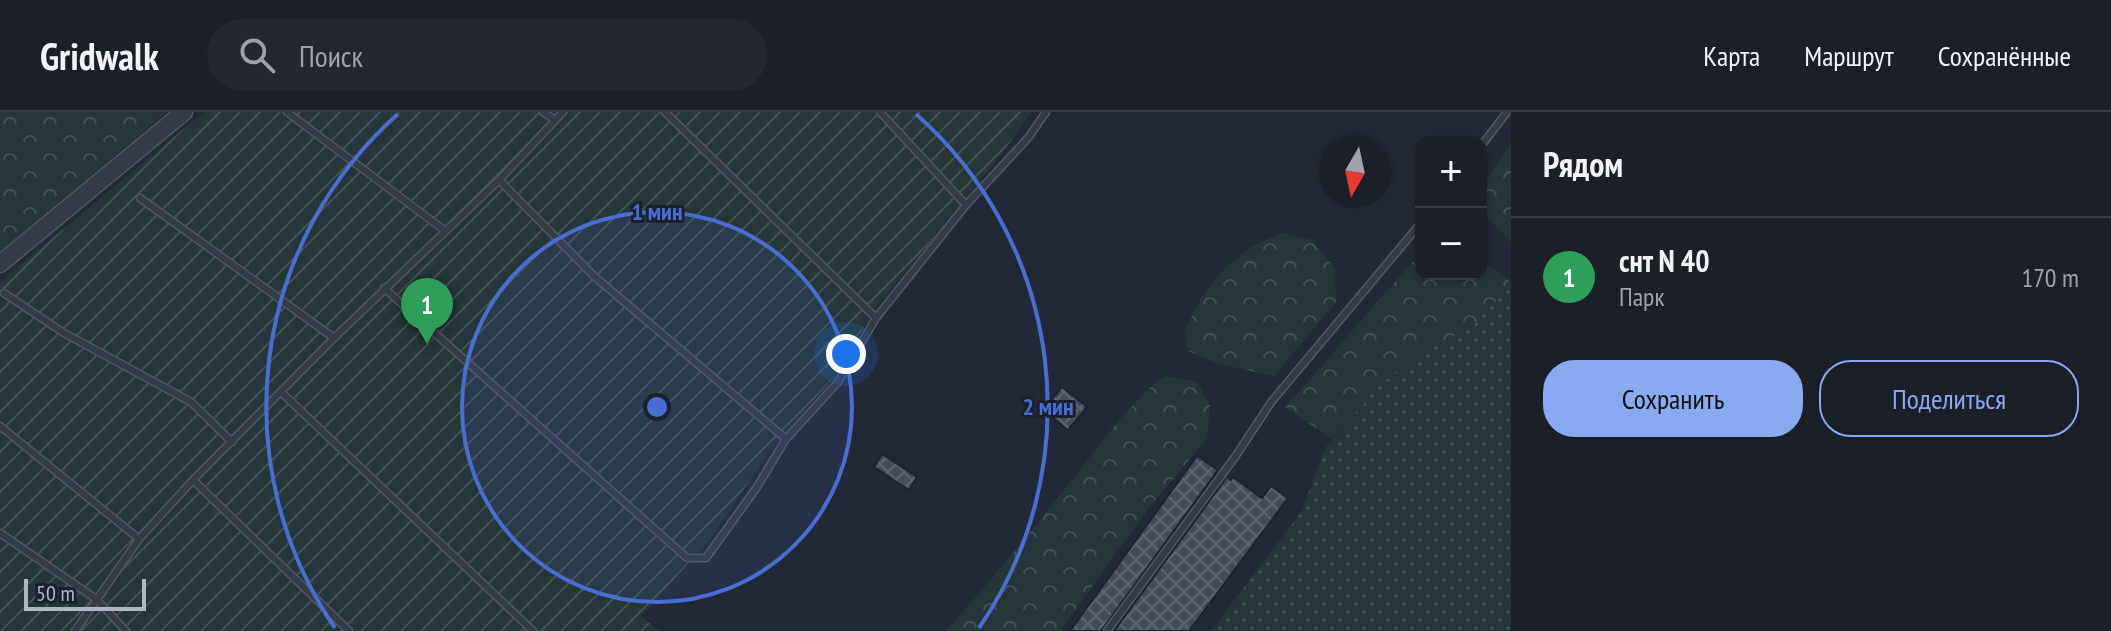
<!DOCTYPE html>
<html lang="ru">
<meta charset="utf-8">
<style>
:root{--surface:#1a1f28;--page:#232730;--text:#f1f3f6;--muted:#9fa2a8;--line:#383d45;--accent:#89a9f0}
body{margin:0;font-family:"PT Sans Narrow",sans-serif;background:var(--page);color:var(--text)}
.controls{position:absolute;right:24px;top:24px;display:grid;overflow:hidden;border-radius:16px;box-shadow:0 2px 6px #0004}
.controls button{width:72px;height:72px;display:grid;place-items:center;padding:0;border:0;border-bottom:2px solid var(--line);background:var(--surface);color:var(--text);font:40px sans-serif}
.compass{position:absolute;left:1319px;top:24px;width:72px;height:72px;border-radius:50%;background:var(--surface);box-shadow:0 2px 6px #0004;rotate:189deg}
.scale{position:absolute;left:24px;bottom:20px;width:122px;box-sizing:border-box;padding-left:8px;border:4px solid #b0b6c3;border-top:0;font-size:22px;line-height:28px;white-space:nowrap;color:#b0b6c3;-webkit-text-stroke:6px #1b212c;paint-order:stroke}
.you{position:absolute;left:846px;top:242px;width:28px;height:28px;margin:-20px;border:6px solid #fff;border-radius:50%;background:#1a73e8;box-shadow:0 0 0 12px #1a73e833}
.badge{display:grid;place-items:center;width:52px;height:52px;border-radius:50%;background:var(--accent);color:#fff;font-size:26px;font-weight:700}
.pin{position:absolute;translate:-50% -66px;filter:drop-shadow(0 2px 4px #0008)}
.pin::after{content:'';position:absolute;top:42px;width:28px;height:24px;background:inherit;clip-path:polygon(0 0,100% 0,50% 100%)}
.list{margin:0;padding:0;list-style:none}
h2{display:flex;justify-content:space-between;align-items:center;height:104px;margin:0;padding:0 32px;font-size:34px}
h2 small{font-size:26px;font-weight:400;color:var(--muted)}
.list li{display:grid;grid-template-columns:52px 1fr auto;gap:24px;align-items:center;box-sizing:border-box;height:120px;padding:0 32px;border-top:2px solid var(--line)}
.list b{display:block;font-size:30px;white-space:nowrap}
.list p{margin:0;font-size:26px;white-space:nowrap;color:var(--muted)}
.list em{font-size:26px;font-style:normal;color:var(--muted)}
.actions{display:flex;gap:16px;padding:24px 32px}
.actions a{flex:1;padding:18px 0;border:2px solid var(--accent);border-radius:32px;text-align:center;font-size:28px;color:var(--accent)}
.actions .main{background:var(--accent);color:#111}
.icon{flex:none;width:44px;height:44px;fill:none;stroke:currentColor;stroke-width:2;stroke-linecap:round;stroke-linejoin:round}
.map{position:relative;flex:none;width:1511px;height:519px;overflow:hidden}
header{display:flex;align-items:center;gap:48px;box-sizing:border-box;height:112px;padding:0 40px;background:var(--surface);border-bottom:2px solid var(--line)}
header strong{font-size:38px}
nav{display:flex;gap:44px;margin-inline-start:auto;font-size:28px}
.search{width:560px;height:72px;background:var(--page);display:flex;align-items:center;gap:20px;box-sizing:border-box;padding:0 28px;border-radius:44px;color:var(--muted);font-size:30px}
main{display:flex}
aside{flex:1;background:var(--surface)}
.map>svg:first-child{display:block}
.grass{fill:url(#grass-dots)}
.forest{fill:url(#forest-crowns)}
.garden{fill:url(#garden-furrows)}
.building{fill:url(#building-cross-hatch);stroke:#1d232e;stroke-width:2}
.lines{fill:none;stroke-linecap:round;stroke-linejoin:round}
.service-casing{stroke:#535965;stroke-width:9}
.tertiary-casing{stroke:#535965;stroke-width:19}
.service{stroke:#353b47;stroke-width:6}
.tertiary{stroke:#353b47;stroke-width:16}
.ring{fill:none;stroke:#496dd2;stroke-width:4}
.centre{fill:#496dd2;stroke:#1b212c;stroke-width:4}
.ring-label{font-size:24px;text-anchor:middle;font-weight:bold;fill:#496dd2;stroke:#1b212c;stroke-width:6;stroke-linejoin:round;paint-order:stroke}
</style>
<header>
<strong>Gridwalk</strong>
<div class="search"><svg class="icon" aria-label="search" viewBox="0 0 24 24"><circle cx="10" cy="10" r="6"/><path d="M15 15l6 6"/></svg>Поиск</div>
<nav><a>Карта</a><a>Маршрут</a><a>Сохранённые</a></nav>
</header>
<main>
<div class="map">
<svg width="1511" height="519" viewBox="0 0 1511 519">
<defs>
<pattern id="grass-dots" width="8" height="8" patternUnits="userSpaceOnUse" patternTransform="scale(2)"><rect width="8" height="8" fill="#253638"/><path d="M2 2h.1M6 6h.1" fill="none" stroke="#425153" stroke-width="1.8" stroke-linecap="round"/></pattern>
<pattern id="forest-crowns" width="20" height="18" patternUnits="userSpaceOnUse" patternTransform="scale(2)"><rect width="20" height="18" fill="#253638"/><path d="M2 6a3 3 0 1 1 6 0M12 15a3 3 0 1 1 6 0" fill="none" stroke="#425153"/></pattern>
<pattern id="garden-furrows" width="10" height="10" patternUnits="userSpaceOnUse" patternTransform="scale(2)"><rect width="10" height="10" fill="#253638"/><path d="M-1 1l2-2M0 10L10 0M9 11l2-2" fill="none" stroke="#425153"/></pattern>
<pattern id="building-cross-hatch" width="8" height="8" patternUnits="userSpaceOnUse" patternTransform="scale(2)"><rect width="8" height="8" fill="#434c5b"/><path d="M0 0l8 8M0 8l8-8" fill="none" stroke="#5c6471"/></pattern>
</defs>
<rect width="100%" height="100%" fill="#222936"/>
<path class="grass" d="M1511,173V519H1211L1302,399L1325,336L1380,273L1416,245L1473,214Z"/>
<path class="forest" d="M0,0H166L44,106L0,139Z
M1511,30V131L1482,98L1486,68Z
M1281,121L1311,128L1335,156L1336,190L1274,264L1219,252L1188,239L1184,219L1201,187L1221,160L1251,135Z
M1421,141V162H1481V149L1511,170V173L1473,214L1416,245L1380,273L1332,327L1285,295C1332,245 1374,191 1421,141Z
M1165,264L1197,270L1210,293L1207,326L1148,397L1060,519H946C990,470 1031,420 1072,368C1100,333 1128,291 1165,264Z"/>
<path class="garden" d="M204,0H1032L996,49L873,200L834,265L768,341L711,426L641,504L659,519H0V170Z"/>
<path class="building" d="M1062,275L1087,295L1068,318L1043,298Z
M882,342L917,365L909,378L874,355Z
M1197,344L1218,358L1101,519H1070Z
M1227,365L1231,368L1233,365L1262,386L1271,374L1288,386L1189,519H1114Z"/>
<g class="lines">
<g class="service-casing">
<path id="service" d="M287,0L444,118
M543,0L555,8
M665,0L876,206
M880,0L966,93
M1481,34L1507,0
M499,68L595,165L786,327
M140,86L334,226
M384,176L687,446H706L757,375L786,327L838,270L876,206L966,93L1028,26L1046,0
M4,181L64,221L191,290L232,330
M282,281L533,519
M0,314L139,427
M193,368L349,519
M0,421L96,487L126,519
M75,519L139,427L193,368L334,226L499,68L563,0
M1107,519L1235,345L1272,289L1421,111"/>
</g>
<g class="tertiary-casing">
<path id="tertiary" d="M0,152L184,0"/>
</g>
<use href="#service" class="service"/>
<use href="#tertiary" class="tertiary"/>
</g>
<circle cx="657" cy="295" r="195" fill="#496dd2" fill-opacity=".12"/>
<g class="ring">
<circle cx="657" cy="295" r="195"/>
<path d="M335 516A391 391 0 0 1 398 2M916 2A391 391 0 0 1 979 516"/>
</g>
<circle cx="657" cy="295" r="12" class="centre"/>
<g class="ring-label">
<text x="657" y="108">1 мин</text>
<text x="1048" y="303">2 мин</text>
</g>
</svg>
<div class="controls">
<button>+</button>
<button>−</button>
</div>
<svg class="compass" viewBox="-18 -18 36 36"><path d="M0-13l5 13h-10z" fill="#e53935"/><path d="M0 13l5-13h-10z" fill="#9fa2a8"/></svg>
<div class="scale">50 m</div>
<div class="you"></div>
<div class="pin badge" style="left:427px;top:232px;background:#2e9e5b">1</div>
</div>
<aside>
<h2>Рядом<small></small></h2>
<ul class="list">
<li><span class="badge" style="background:#2e9e5b">1</span><div><b>снт N 40</b><p>Парк</p></div><em>170 m</em></li>
</ul>
<div class="actions"><a class="main">Сохранить</a><a>Поделиться</a></div>
</aside>
</main>
